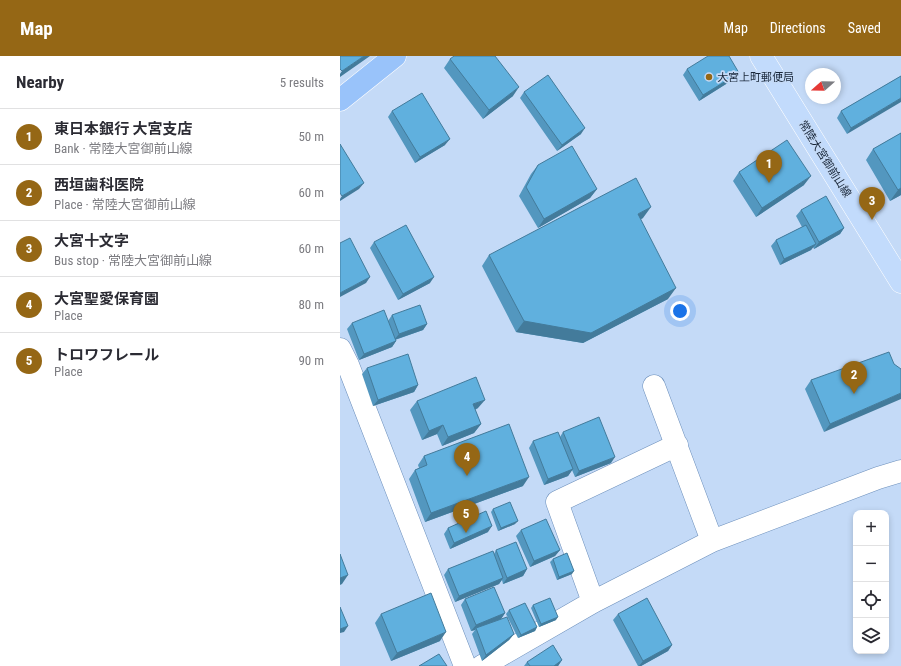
<!DOCTYPE html>
<meta charset="utf-8">
<style>
:root{--surface:#fff;--page:#f7f7f7;--text:#2b2b33;--muted:#7c7c81;--line:#e1e1e2;--accent:#956715}
body{margin:0;font-family:"Roboto Condensed","Noto Sans JP",sans-serif;background:var(--page);color:var(--text)}
.controls{position:absolute;right:12px;bottom:12px;display:grid;overflow:hidden;border-radius:8px;box-shadow:0 2px 6px #0003}
.controls button{width:36px;height:36px;display:grid;place-items:center;padding:0;border:0;border-bottom:1px solid var(--line);background:var(--surface);color:var(--text);font:20px sans-serif}
.compass{position:absolute;left:465px;top:12px;width:36px;height:36px;border-radius:50%;background:var(--surface);box-shadow:0 2px 6px #0003;rotate:250deg}
.you{position:absolute;left:340px;top:255px;width:14px;height:14px;margin:-10px;border:3px solid #fff;border-radius:50%;background:#1a73e8;box-shadow:0 0 0 6px #1a73e833}
.badge{display:grid;place-items:center;width:26px;height:26px;border-radius:50%;background:var(--accent);color:#fff;font-size:13px;font-weight:700}
.pin{position:absolute;translate:-50% -33px;filter:drop-shadow(0 1px 2px #0008)}
.pin::after{content:'';position:absolute;top:21px;width:14px;height:12px;background:inherit;clip-path:polygon(0 0,100% 0,50% 100%)}
.list{margin:0;padding:0;list-style:none}
h2{display:flex;justify-content:space-between;align-items:center;height:52px;margin:0;padding:0 16px;font-size:17px}
h2 small{font-size:13px;font-weight:400;color:var(--muted)}
.list li{display:grid;grid-template-columns:26px 1fr auto;gap:12px;align-items:center;box-sizing:border-box;height:56px;padding:0 16px;border-top:1px solid var(--line)}
.list b{display:block;font-size:15px;white-space:nowrap}
.list p{margin:0;font-size:13px;white-space:nowrap;color:var(--muted)}
.list em{font-size:13px;font-style:normal;color:var(--muted)}
.icon{flex:none;width:22px;height:22px;fill:none;stroke:currentColor;stroke-width:2;stroke-linecap:round;stroke-linejoin:round}
.map{position:relative;flex:none;width:561px;height:610px;overflow:hidden}
header{display:flex;align-items:center;gap:24px;box-sizing:border-box;height:56px;padding:0 20px;background:var(--accent);color:#fff}
header strong{font-size:19px}
nav{display:flex;gap:22px;margin-inline-start:auto;font-size:14px}
main{display:flex}
aside{flex:1;background:var(--surface)}
.map>svg:first-child{display:block}
.lines{fill:none;stroke-linecap:round;stroke-linejoin:round}
.minor-casing{stroke:#6c8fbb;stroke-width:23}
.major-casing{stroke:#fff;stroke-width:23}
.highway-casing{stroke:#fff;stroke-width:23}
.minor{stroke:#fff;stroke-width:22}
.major{stroke:#c2dbfc;stroke-width:22}
.highway{stroke:#99c3fa;stroke-width:22}
.wall{fill:#5397bf}
.shaded-wall{fill:#437b9b}
.building{fill:#60b0de;stroke:#437b9b}
.poi-dot{fill:#956715;stroke:#c4daf7;stroke-width:1.5}
.labels{text-anchor:middle;dominant-baseline:central;stroke-width:3.5;stroke-linejoin:round;paint-order:stroke}
.poi-label{font-size:11px;fill:#182638;stroke:#c4daf7;text-anchor:start}
.street-label{font-size:11px;fill:#182638;stroke:#c4daf7}
</style>
<header>
<strong>Map</strong>
<nav><a>Map</a><a>Directions</a><a>Saved</a></nav>
</header>
<main>
<aside>
<h2>Nearby<small>5 results</small></h2>
<ul class="list">
<li><span class="badge">1</span><div><b>東日本銀行 大宮支店</b><p>Bank · 常陸大宮御前山線</p></div><em>50 m</em></li>
<li><span class="badge">2</span><div><b>西垣歯科医院</b><p>Place · 常陸大宮御前山線</p></div><em>60 m</em></li>
<li><span class="badge">3</span><div><b>大宮十文字</b><p>Bus stop · 常陸大宮御前山線</p></div><em>60 m</em></li>
<li><span class="badge">4</span><div><b>大宮聖愛保育園</b><p>Place</p></div><em>80 m</em></li>
<li><span class="badge">5</span><div><b>トロワフレール</b><p>Place</p></div><em>90 m</em></li>
</ul>
</aside>
<div class="map">
<svg width="561" height="610" viewBox="0 0 561 610">
<rect width="100%" height="100%" fill="#c4daf7"/>
<g class="lines">
<g class="minor-casing">
<path id="minor" d="M0,293L8,309L125,610
M314,330L372,485
M253,546L217,446L337,389
M142,610L253,546L372,485L538,422L561,415"/>
</g>
<g class="major-casing">
<path id="major" d="M421,0L561,226"/>
</g>
<g class="highway-casing">
<path id="highway" d="M0,44L55,0"/>
</g>
<use href="#minor" class="minor"/>
<use href="#major" class="major"/>
<use href="#highway" class="highway"/>
</g>
<path class="wall" d="M110,3L173,40L143,63L104,12Z
M347,13L399,17L394,23L359,45L343,19Z
M561,20L507,78L497,62L501,55Z
M184,36L241,78L217,95L180,42Z
M52,55L105,89L75,107L48,61Z
M561,77V139L550,145L526,104L533,93Z
M198,109L257,133L250,142L198,172L179,140L191,118Z
M399,116L464,129L416,161L393,125Z
M461,154L504,172L500,178L474,193L473,191L471,194L440,209L431,190L436,184L462,171L456,160Z
M303,162L300,164L328,243L243,287L176,276L142,210L149,199Z
M34,186L90,227L58,244L30,192Z
M52,259L87,268L83,274L55,284L56,285L52,291L19,304L7,273L12,267L48,265Z
M554,308L484,376L465,333L471,324Z
M27,312L78,329L74,336L33,350L22,318Z
M77,345L138,352L135,354L141,368L134,377L102,390L97,378L82,384L70,354Z
M223,376L271,407L235,421L232,414L228,420L204,429L189,392L193,385L220,381Z
M84,400L183,430L85,466L69,423L75,414L79,412L78,409Z
M153,453L175,468L158,475L151,456Z
M108,472L148,476L110,493L104,478Z
M181,474L220,494L215,500L190,511L176,480Z
M156,494L187,513L183,520L163,528L162,524L159,528L115,546L104,519L108,513L154,498Z
M213,503L232,518L217,524L210,506Z
M125,543L165,557L161,563L174,578L169,584L142,605L132,578L135,574L131,575L121,549Z
M193,549L216,564L199,571L191,552Z
M169,554L197,571L195,575L178,582L166,558Z
M41,558L100,585L51,605L35,567Z
M278,558L332,589L328,595L301,610H298L273,564Z
M222,604L218,610H184L187,606Z"/>
<path class="shaded-wall" d="M24,0H30L0,21V18L2,15Z
M399,17L394,23L359,45L363,39Z
M179,31L173,40L143,63L149,54Z
M561,42V46L507,78L511,72Z
M245,72L241,78L217,95L222,89Z
M110,83L105,89L75,107L80,101Z
M471,120L464,129L416,161L422,152Z
M24,127L19,133L0,145V143L2,140Z
M561,132V139L550,145L558,134Z
M257,133L250,142L198,172L204,163Z
M311,151L303,162L290,169L298,158Z
M504,172L500,178L474,193L479,186Z
M476,188L471,194L440,209L444,203Z
M30,221L26,227L0,241V237Z
M94,221L90,227L58,244L63,238Z
M336,232L328,243L243,287L176,276L184,265Z
M87,268L83,274L54,284L59,278Z
M56,285L52,291L19,304L24,298Z
M78,329L74,336L33,350L38,344Z
M561,337V343L484,376L490,368Z
M145,344L138,352L126,357L133,348Z
M141,368L134,377L102,390L108,381Z
M103,369L97,378L82,384L89,375Z
M275,401L271,407L235,421L239,415Z
M233,413L228,420L204,429L208,423Z
M189,421L183,430L85,466L91,457Z
M178,465L175,468L158,475L161,472Z
M152,470L148,476L110,493L114,487Z
M220,494L215,500L190,511L194,505Z
M187,513L183,520L163,528L167,522Z
M234,515L232,518L217,524L219,521Z
M8,519L2,528L0,529V522Z
M163,522L159,528L115,546L119,540Z
M165,557L161,563L136,572L135,574L131,575L136,569Z
M218,561L216,564L199,571L201,568Z
M8,570L4,576L0,577V573Z
M197,571L195,575L178,582L181,579Z
M106,576L100,585L51,605L57,597Z
M174,578L169,584L142,605L146,599Z
M332,589L328,595L301,610H299L303,605Z
M222,604L218,610H214Z"/>
<path class="building" d="M0,0H24L2,15L0,13Z
M114,0H155L179,31L149,54L110,3Z
M368,0H389L399,17L363,39L347,13Z
M208,19L245,72L222,89L184,36Z
M561,20V42L511,72L501,55Z
M82,37L110,83L80,101L52,55Z
M561,77V132L558,134L533,93Z
M447,84L471,120L422,152L399,116Z
M0,88L24,127L2,140L0,137Z
M232,90L257,133L204,163L186,131L198,109Z
M296,122L311,151L298,158L336,232L251,277L184,265L149,199Z
M486,140L504,172L479,186L461,154Z
M66,169L94,221L63,238L34,186Z
M466,169L476,188L444,203L436,184Z
M10,182L30,221L0,237V187Z
M80,249L87,268L59,278L52,259Z
M44,254L56,285L24,298L12,267Z
M549,296L554,308L561,313V337L490,368L471,324Z
M68,298L78,329L38,344L27,312Z
M136,321L145,344L133,348L141,368L108,381L103,369L89,375L77,345Z
M259,361L275,401L239,415L223,376Z
M169,368L189,421L91,457L75,414L87,409L84,400Z
M218,376L233,413L208,423L193,385Z
M170,446L178,465L161,472L153,453Z
M146,455L152,470L114,487L108,472Z
M206,463L220,494L194,505L181,474Z
M176,486L187,513L167,522L156,494Z
M153,495L163,522L119,540L108,513Z
M227,497L234,515L219,521L213,503Z
M0,498L8,519L0,522Z
M154,531L165,557L136,569L125,543Z
M91,537L106,576L57,597L41,558Z
M210,542L218,561L201,568L193,549Z
M307,542L332,589L303,605L278,558Z
M185,547L197,571L181,579L169,554Z
M0,551L8,570L0,573Z
M167,561L174,578L146,599L136,572Z
M213,589L222,604L214,610H190L187,606Z
M99,598L107,610H79Z"/>
<circle class="poi-dot" cx="369" cy="21" r="4"/>
<g class="labels">
<g class="poi-label">
<text x="377" y="21">大宮上町郵便局</text>
</g>
<g class="street-label">
<text transform="translate(485 103) rotate(58)">常陸大宮御前山線</text>
</g>
</g>
</svg>
<div class="controls">
<button>+</button>
<button>−</button>
<button><svg class="icon" aria-label="locate" viewBox="0 0 24 24"><circle cx="12" cy="12" r="6"/><path d="M12 2v4M12 18v4M2 12h4M18 12h4"/></svg></button>
<button><svg class="icon" aria-label="layers" viewBox="0 0 24 24"><path d="M12 4l9 5-9 5-9-5zM3 14l9 5 9-5"/></svg></button>
</div>
<svg class="compass" viewBox="-18 -18 36 36"><path d="M0-13l5 13h-10z" fill="#e53935"/><path d="M0 13l5-13h-10z" fill="#7c7c81"/></svg>
<div class="you"></div>
<div class="pin badge" style="left:429px;top:127px">1</div>
<div class="pin badge" style="left:514px;top:338px">2</div>
<div class="pin badge" style="left:532px;top:164px">3</div>
<div class="pin badge" style="left:127px;top:420px">4</div>
<div class="pin badge" style="left:126px;top:477px">5</div>
</div>
</main>
